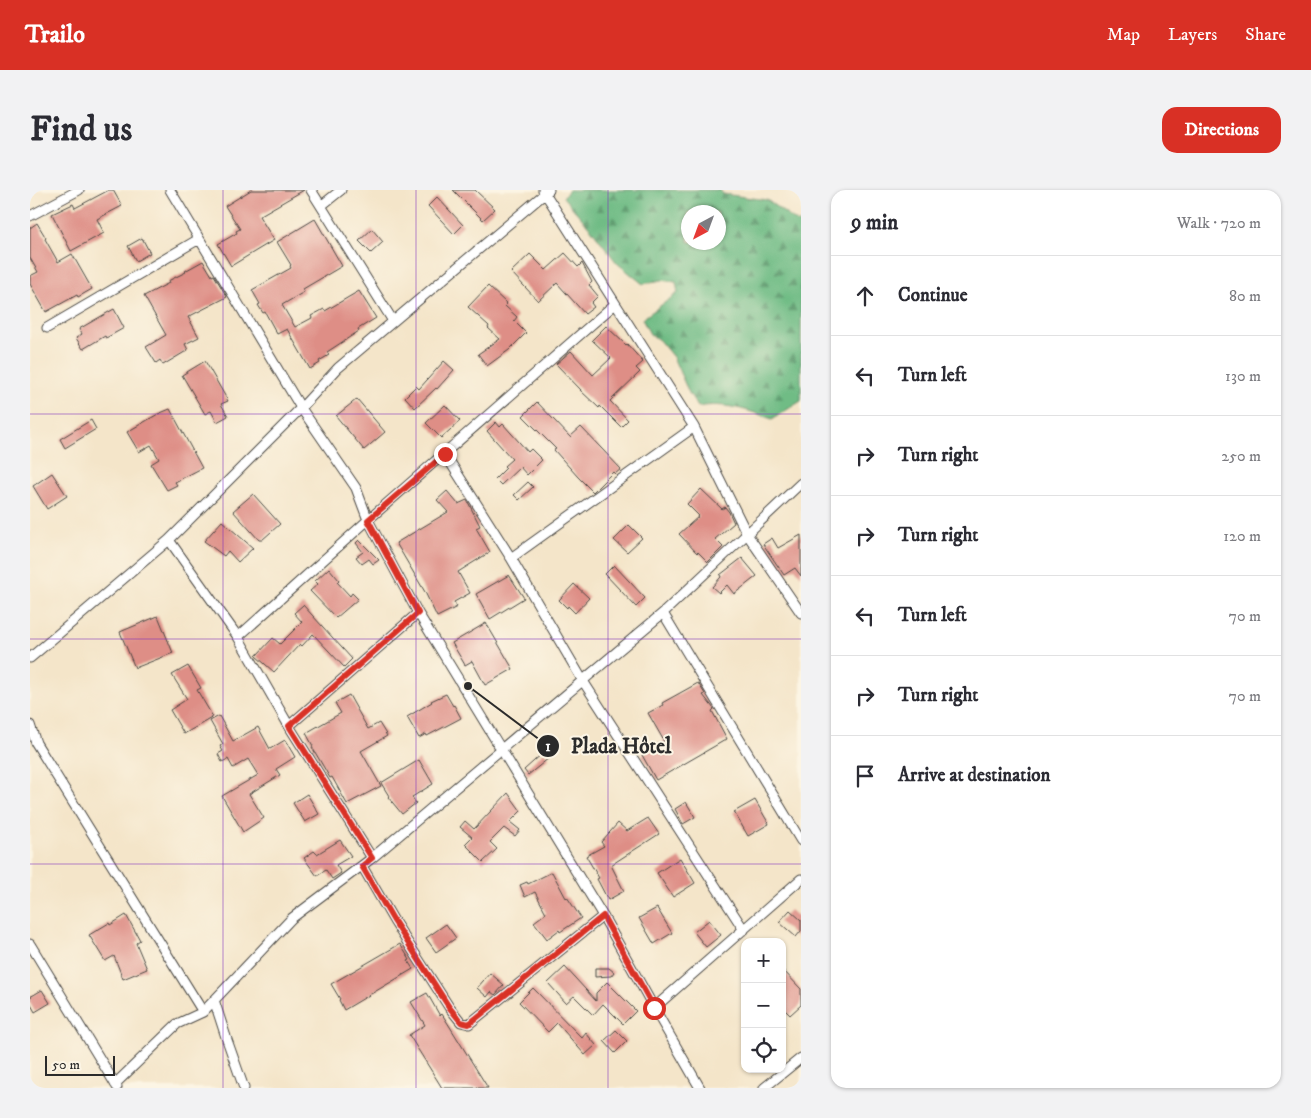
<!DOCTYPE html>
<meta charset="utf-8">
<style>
:root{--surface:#fff;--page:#f2f2f3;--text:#2b2b33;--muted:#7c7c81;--line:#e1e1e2;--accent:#d93025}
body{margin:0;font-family:"IM FELL DW Pica",serif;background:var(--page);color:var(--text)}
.controls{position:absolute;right:15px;bottom:15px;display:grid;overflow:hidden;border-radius:10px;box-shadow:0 1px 4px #0004}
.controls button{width:45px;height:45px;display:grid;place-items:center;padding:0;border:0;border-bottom:1px solid var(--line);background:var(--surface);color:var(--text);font:25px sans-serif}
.compass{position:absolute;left:651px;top:15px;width:45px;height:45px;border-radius:50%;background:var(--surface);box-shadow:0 1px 4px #0004;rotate:221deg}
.scale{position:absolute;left:15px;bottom:12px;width:70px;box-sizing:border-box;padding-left:5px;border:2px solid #2b2b2b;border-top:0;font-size:14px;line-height:18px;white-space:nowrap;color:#2b2b2b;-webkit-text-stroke:4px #fcf5e5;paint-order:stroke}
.stop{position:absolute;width:15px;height:15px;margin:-11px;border:4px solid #d93025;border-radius:50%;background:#fff}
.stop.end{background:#d93025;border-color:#fff;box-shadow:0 1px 5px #0008}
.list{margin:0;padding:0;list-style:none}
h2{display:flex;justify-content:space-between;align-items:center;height:65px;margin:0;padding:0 20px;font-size:21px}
h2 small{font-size:16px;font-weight:400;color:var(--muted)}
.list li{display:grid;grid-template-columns:32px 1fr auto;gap:15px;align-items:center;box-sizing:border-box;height:80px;padding:0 20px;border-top:1px solid var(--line)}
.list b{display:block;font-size:19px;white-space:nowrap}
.list em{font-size:16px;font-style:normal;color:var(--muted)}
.icon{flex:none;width:28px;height:28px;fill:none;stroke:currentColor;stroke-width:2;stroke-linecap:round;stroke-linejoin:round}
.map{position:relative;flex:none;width:771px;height:898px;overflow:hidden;border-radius:15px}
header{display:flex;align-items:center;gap:30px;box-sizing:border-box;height:70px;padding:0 25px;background:var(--accent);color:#fff}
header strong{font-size:24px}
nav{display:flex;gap:28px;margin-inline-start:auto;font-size:18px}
.intro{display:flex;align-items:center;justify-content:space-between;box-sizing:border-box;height:120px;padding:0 30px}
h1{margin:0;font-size:35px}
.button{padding:12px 22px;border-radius:15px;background:var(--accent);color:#fff;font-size:18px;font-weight:700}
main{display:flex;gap:30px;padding:0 30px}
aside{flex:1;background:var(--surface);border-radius:15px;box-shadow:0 1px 4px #0004}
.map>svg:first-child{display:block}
.forest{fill:url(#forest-firs);stroke:#4d7458;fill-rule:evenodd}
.building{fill:#de8e86}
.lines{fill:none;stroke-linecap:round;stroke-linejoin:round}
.minor-casing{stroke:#494743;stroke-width:11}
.minor{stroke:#fff;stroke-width:9}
.route{stroke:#d93025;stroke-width:6}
.grid{fill:none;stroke:#7b2cbf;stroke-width:1;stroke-opacity:0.55}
.leader{fill:none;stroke:#2b2b2b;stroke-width:2}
.callout-dot{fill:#2b2b2b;stroke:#fcf5e5;stroke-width:2}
.mark-label{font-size:15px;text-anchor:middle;font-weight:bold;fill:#fff}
.callout-label{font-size:21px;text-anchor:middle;font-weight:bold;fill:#2b2b2b;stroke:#fcf5e5;stroke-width:4;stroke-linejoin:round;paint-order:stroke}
</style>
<header>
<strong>Trailo</strong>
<nav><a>Map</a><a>Layers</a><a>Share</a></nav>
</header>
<div class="intro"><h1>Find us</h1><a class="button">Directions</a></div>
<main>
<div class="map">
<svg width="771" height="898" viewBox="0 0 771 898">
<defs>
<pattern id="forest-firs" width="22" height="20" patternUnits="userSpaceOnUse" patternTransform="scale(1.25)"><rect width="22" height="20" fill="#6fbc85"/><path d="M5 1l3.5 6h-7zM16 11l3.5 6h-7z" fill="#5b996d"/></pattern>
</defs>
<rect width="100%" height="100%" fill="#fcf5e5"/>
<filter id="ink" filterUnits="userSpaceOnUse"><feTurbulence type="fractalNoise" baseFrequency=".02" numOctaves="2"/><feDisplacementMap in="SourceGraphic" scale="10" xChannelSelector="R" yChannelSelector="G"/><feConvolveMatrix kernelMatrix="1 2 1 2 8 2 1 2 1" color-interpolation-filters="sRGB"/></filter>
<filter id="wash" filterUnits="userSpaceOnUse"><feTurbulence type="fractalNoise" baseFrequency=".0096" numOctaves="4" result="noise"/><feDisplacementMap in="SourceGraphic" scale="20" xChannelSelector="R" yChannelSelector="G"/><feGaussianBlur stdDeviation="1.12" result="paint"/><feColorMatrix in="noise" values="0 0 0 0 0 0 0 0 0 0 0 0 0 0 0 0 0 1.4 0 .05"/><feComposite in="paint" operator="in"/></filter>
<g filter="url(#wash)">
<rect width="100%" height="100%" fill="#f4e5c9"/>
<path class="forest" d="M539,0H690L693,4L737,10L768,33H771V211L742,229C718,220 694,212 668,217L659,203L643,167L629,150L620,144L612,129L648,103L646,92L631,90L613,94L587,73L562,40L533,7ZM658,22H688V52H658Z"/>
<g id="blocks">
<path class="building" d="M79,0H83L92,16L67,29L74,43L41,61L22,24L43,14L45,18Z
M221,0H274L229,26L244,50L201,76L188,54L207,43L206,41L210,39L195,16Z
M423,0H445L465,19L453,30Z
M407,7L433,35L424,44L398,16Z
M285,29L312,76L273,99L274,102L252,115L265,137L282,128L281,126L294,119L295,121L329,101L346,128L328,139L329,141L297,162L299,165L289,171L290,173L280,179L257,139L247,144L235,122L233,123L228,115L230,114L222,100L261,78L260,76L261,75L247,52Z
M7,33L16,48L15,49L28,72L42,64L62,99L48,107L47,105L16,122L0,94V86L8,82L0,68V38Z
M342,39L353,52L341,63L329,51Z
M112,48L120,63L106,71L98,56Z
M535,63L548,77L552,73L562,92L559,95L568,106L561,113L564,117L555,124L527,93L508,111L481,82L500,64L516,80Z
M173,71L182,86L184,85L197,107L158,127L169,147L155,154L158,160L133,175L130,170L126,173L116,157L136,145L114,106L139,93L138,91L156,82L155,81Z
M458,96L477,114L475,116L487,127L484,131L496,143L479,160L457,176L448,164L470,149L458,138L459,136L438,117Z
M84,119L94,138L76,148L75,146L53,159L46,148L52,144L49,139Z
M576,136L596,155L597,154L613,172L606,178L610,182L580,211L598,230L591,237L570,216L569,218L550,200H551L526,174L541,161L563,185L581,168L562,150Z
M175,171L198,211L191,214L198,226L187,232L181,221L175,224L152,185Z
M414,171L424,180L407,199L406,198L385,218L375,207L386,196L389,199Z
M327,209L355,242L334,260L306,226Z
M507,212L540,247L551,237L591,279L585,284L583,282L563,302L548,287L524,260L526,259L493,226Z
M415,215L430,231L411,248L396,233Z
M140,219L172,278L145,292L147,295L137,300L121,274L129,269L121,255L109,262L97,242L128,224Z
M61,230L66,239L35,258L30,249Z
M466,232L470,237L473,234L498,262L501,259L512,270L497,285L490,277L471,295L465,289L476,278L474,276L482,269L457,241Z
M22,283L37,306L17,319L3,296Z
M498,292L503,297L489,310L484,305Z
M671,299L692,319L695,317L699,322L704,333L685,349L693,357L678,372L668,362L667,363L649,344L669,326L657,314Z
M417,301L428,314L437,310L450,336L446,338L460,362L428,382L440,403L424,412L427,417L407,427L395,402L366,353L418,322L407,310Z
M223,304L250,334L232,350H229L203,321Z
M192,331L223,358L208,372L198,361L194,366L174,351Z
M599,335L612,348L597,362L584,350Z
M771,345V386L765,378L754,385L733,354L742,348L748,358Z
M329,350L349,370L343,374L339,369L332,374L326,367L333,362L326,353Z
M712,368L727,386L704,404L697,395L689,403L682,397L691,387L690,385Z
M584,375L615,408L606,417L575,384Z
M299,378L309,390L307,392L320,406L322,403L328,409L306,428L280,401L288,394L285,391Z
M479,385L494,408L460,429L446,404Z
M544,394L559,408L545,423L538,416L537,418L529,410Z
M273,415L322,469L314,477L283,444L272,456L270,454L244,482L226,466L243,448L250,454L272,432L264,423Z
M128,426L143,463L105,478L90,442Z
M456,433L483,479L455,495L442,471L435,475L422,453Z
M158,476L171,498L167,500L183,527L154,544L140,520L157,509L142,485Z
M668,493L675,504L673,505L684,519L682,521L697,549L626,590L612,565L629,556L628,554L634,551L618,523L633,515L632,513Z
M416,504L423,516L424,515L431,528L397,546L396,544L389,548L377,527L402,512L401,511Z
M319,505L338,539L349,533L357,546L331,561L351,596L317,614L302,587L300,588L282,557L283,556L276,543L311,523L305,513Z
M189,526L203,551L228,537L240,559L255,550L265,567L246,579L250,585L219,604L234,628L213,642L192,606L228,585L218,569L203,578L198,569L192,572L188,564L193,561L190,556L193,554L180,531Z
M514,562L519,568L498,585L494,580Z
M389,570L403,594L382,607L386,613L372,624L358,607L359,606L351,593Z
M478,603L491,621L480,632L490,640L485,646L474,638L460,652L467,659L453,672L435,654L442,647L430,637L435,631L444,639Z
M277,604L289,624L275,632L263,613Z
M725,610L739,634L718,646L704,622Z
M656,612L665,627L653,634L645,619Z
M618,628L629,644L581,675L594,701L578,710L567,689L569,688L556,666L574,656L571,652L588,633L597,641Z
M310,650L321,666L306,675L311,683L302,689L296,680L287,686L274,668L284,661L287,664Z
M650,668L665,693L643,707L627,683Z
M522,682L536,708L537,707L551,728L530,742L529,740L517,749L504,732L516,723L505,702L495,707L490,695L497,692L498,694Z
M627,718L642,743L624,754L609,728Z
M760,720L771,730V741L766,747L749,732Z
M96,725L110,750L106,753L117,779L93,789L84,766L75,771L59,745L79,733L80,735Z
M679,730L691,745L676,757L664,742Z
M416,734L426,748L406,762L396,748Z
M370,754L380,770L378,771L383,779L314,820L309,810L310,809L301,794Z
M535,777L566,811V803L577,792L606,821L593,834L573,814L563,825L544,806L536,813L518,793Z
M565,778H579L584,782L581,786L565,787Z
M752,779L771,799V815L760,825L752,817Z
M460,783L474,795L465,805L461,802L457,807L447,798Z
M503,798L552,848L556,843L566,855L555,865L527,833L518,842L489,812Z
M12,800L20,813L5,822L0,813V807Z
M397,803L410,826L412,824L458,898H412L409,893L379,845L395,835L381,812Z
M586,840L597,851L585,863L574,851Z"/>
</g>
</g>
<g filter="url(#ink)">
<use href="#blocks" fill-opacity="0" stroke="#494743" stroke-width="1"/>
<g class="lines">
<g class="minor-casing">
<path id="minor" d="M140,0L271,218L326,298L338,330L388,423L573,726L624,818L670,898
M281,0L363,131
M513,0L664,237L717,344L771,423
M291,16L311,0
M0,26L49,0
M17,138L169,49
M415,264L481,368L553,491L714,740
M139,350L208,447
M481,368L664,237
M633,423L771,651
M0,468L139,350L271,218L308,178L519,0
M0,535L6,553L173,822
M259,536L388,423
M342,668L259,536L208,447L338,330L585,114
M332,676L364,731L419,817L431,832L439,834L573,726
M0,754L87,897
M184,810L196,847L214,898
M624,818L771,689
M85,894L147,834L173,822L262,728L342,668L633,423L771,293
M734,898L771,868"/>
</g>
<use href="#minor" class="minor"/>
</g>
</g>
<g class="lines" filter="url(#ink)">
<path class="route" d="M415,264L338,330L388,423L259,536L342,668L332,676L364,731L419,817L431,832L439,834L573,726L624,818"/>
</g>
<path class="grid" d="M193,0V898M386,0V898M578,0V898M0,224H771M0,449H771M0,674H771"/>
<path class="leader" d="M438 496L518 556"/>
<g class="callout-dot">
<circle cx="438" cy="496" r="5"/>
<circle cx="518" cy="556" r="12"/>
</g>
<g class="mark-label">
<text x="518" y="561">1</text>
</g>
<g class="callout-label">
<text x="591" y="563">Plada Hôtel</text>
</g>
</svg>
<div class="controls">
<button>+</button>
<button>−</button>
<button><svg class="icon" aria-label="locate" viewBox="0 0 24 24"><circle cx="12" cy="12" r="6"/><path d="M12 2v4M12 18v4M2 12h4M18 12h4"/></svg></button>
</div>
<svg class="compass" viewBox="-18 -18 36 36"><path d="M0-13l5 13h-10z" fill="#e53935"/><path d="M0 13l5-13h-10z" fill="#7c7c81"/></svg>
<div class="scale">50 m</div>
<div class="stop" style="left:624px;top:818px"></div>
<div class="stop end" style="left:415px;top:264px"></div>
</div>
<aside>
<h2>9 min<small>Walk · 720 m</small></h2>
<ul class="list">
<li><svg class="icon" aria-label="ahead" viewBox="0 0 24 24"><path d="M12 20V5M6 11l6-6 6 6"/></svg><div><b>Continue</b></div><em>80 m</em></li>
<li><svg class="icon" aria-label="left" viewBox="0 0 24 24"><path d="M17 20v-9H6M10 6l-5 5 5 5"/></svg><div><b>Turn left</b></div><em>130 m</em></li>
<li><svg class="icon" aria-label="right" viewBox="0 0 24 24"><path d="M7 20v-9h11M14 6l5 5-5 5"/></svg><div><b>Turn right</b></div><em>250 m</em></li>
<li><svg class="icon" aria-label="right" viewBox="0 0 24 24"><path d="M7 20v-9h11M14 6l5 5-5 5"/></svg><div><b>Turn right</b></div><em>120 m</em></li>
<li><svg class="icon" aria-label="left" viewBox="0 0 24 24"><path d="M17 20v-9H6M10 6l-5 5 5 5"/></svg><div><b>Turn left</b></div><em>70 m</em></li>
<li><svg class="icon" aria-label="right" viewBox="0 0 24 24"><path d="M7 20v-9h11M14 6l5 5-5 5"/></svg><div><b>Turn right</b></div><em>70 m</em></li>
<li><svg class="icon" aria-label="arrive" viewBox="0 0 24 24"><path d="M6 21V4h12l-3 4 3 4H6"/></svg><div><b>Arrive at destination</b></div></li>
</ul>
</aside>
</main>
